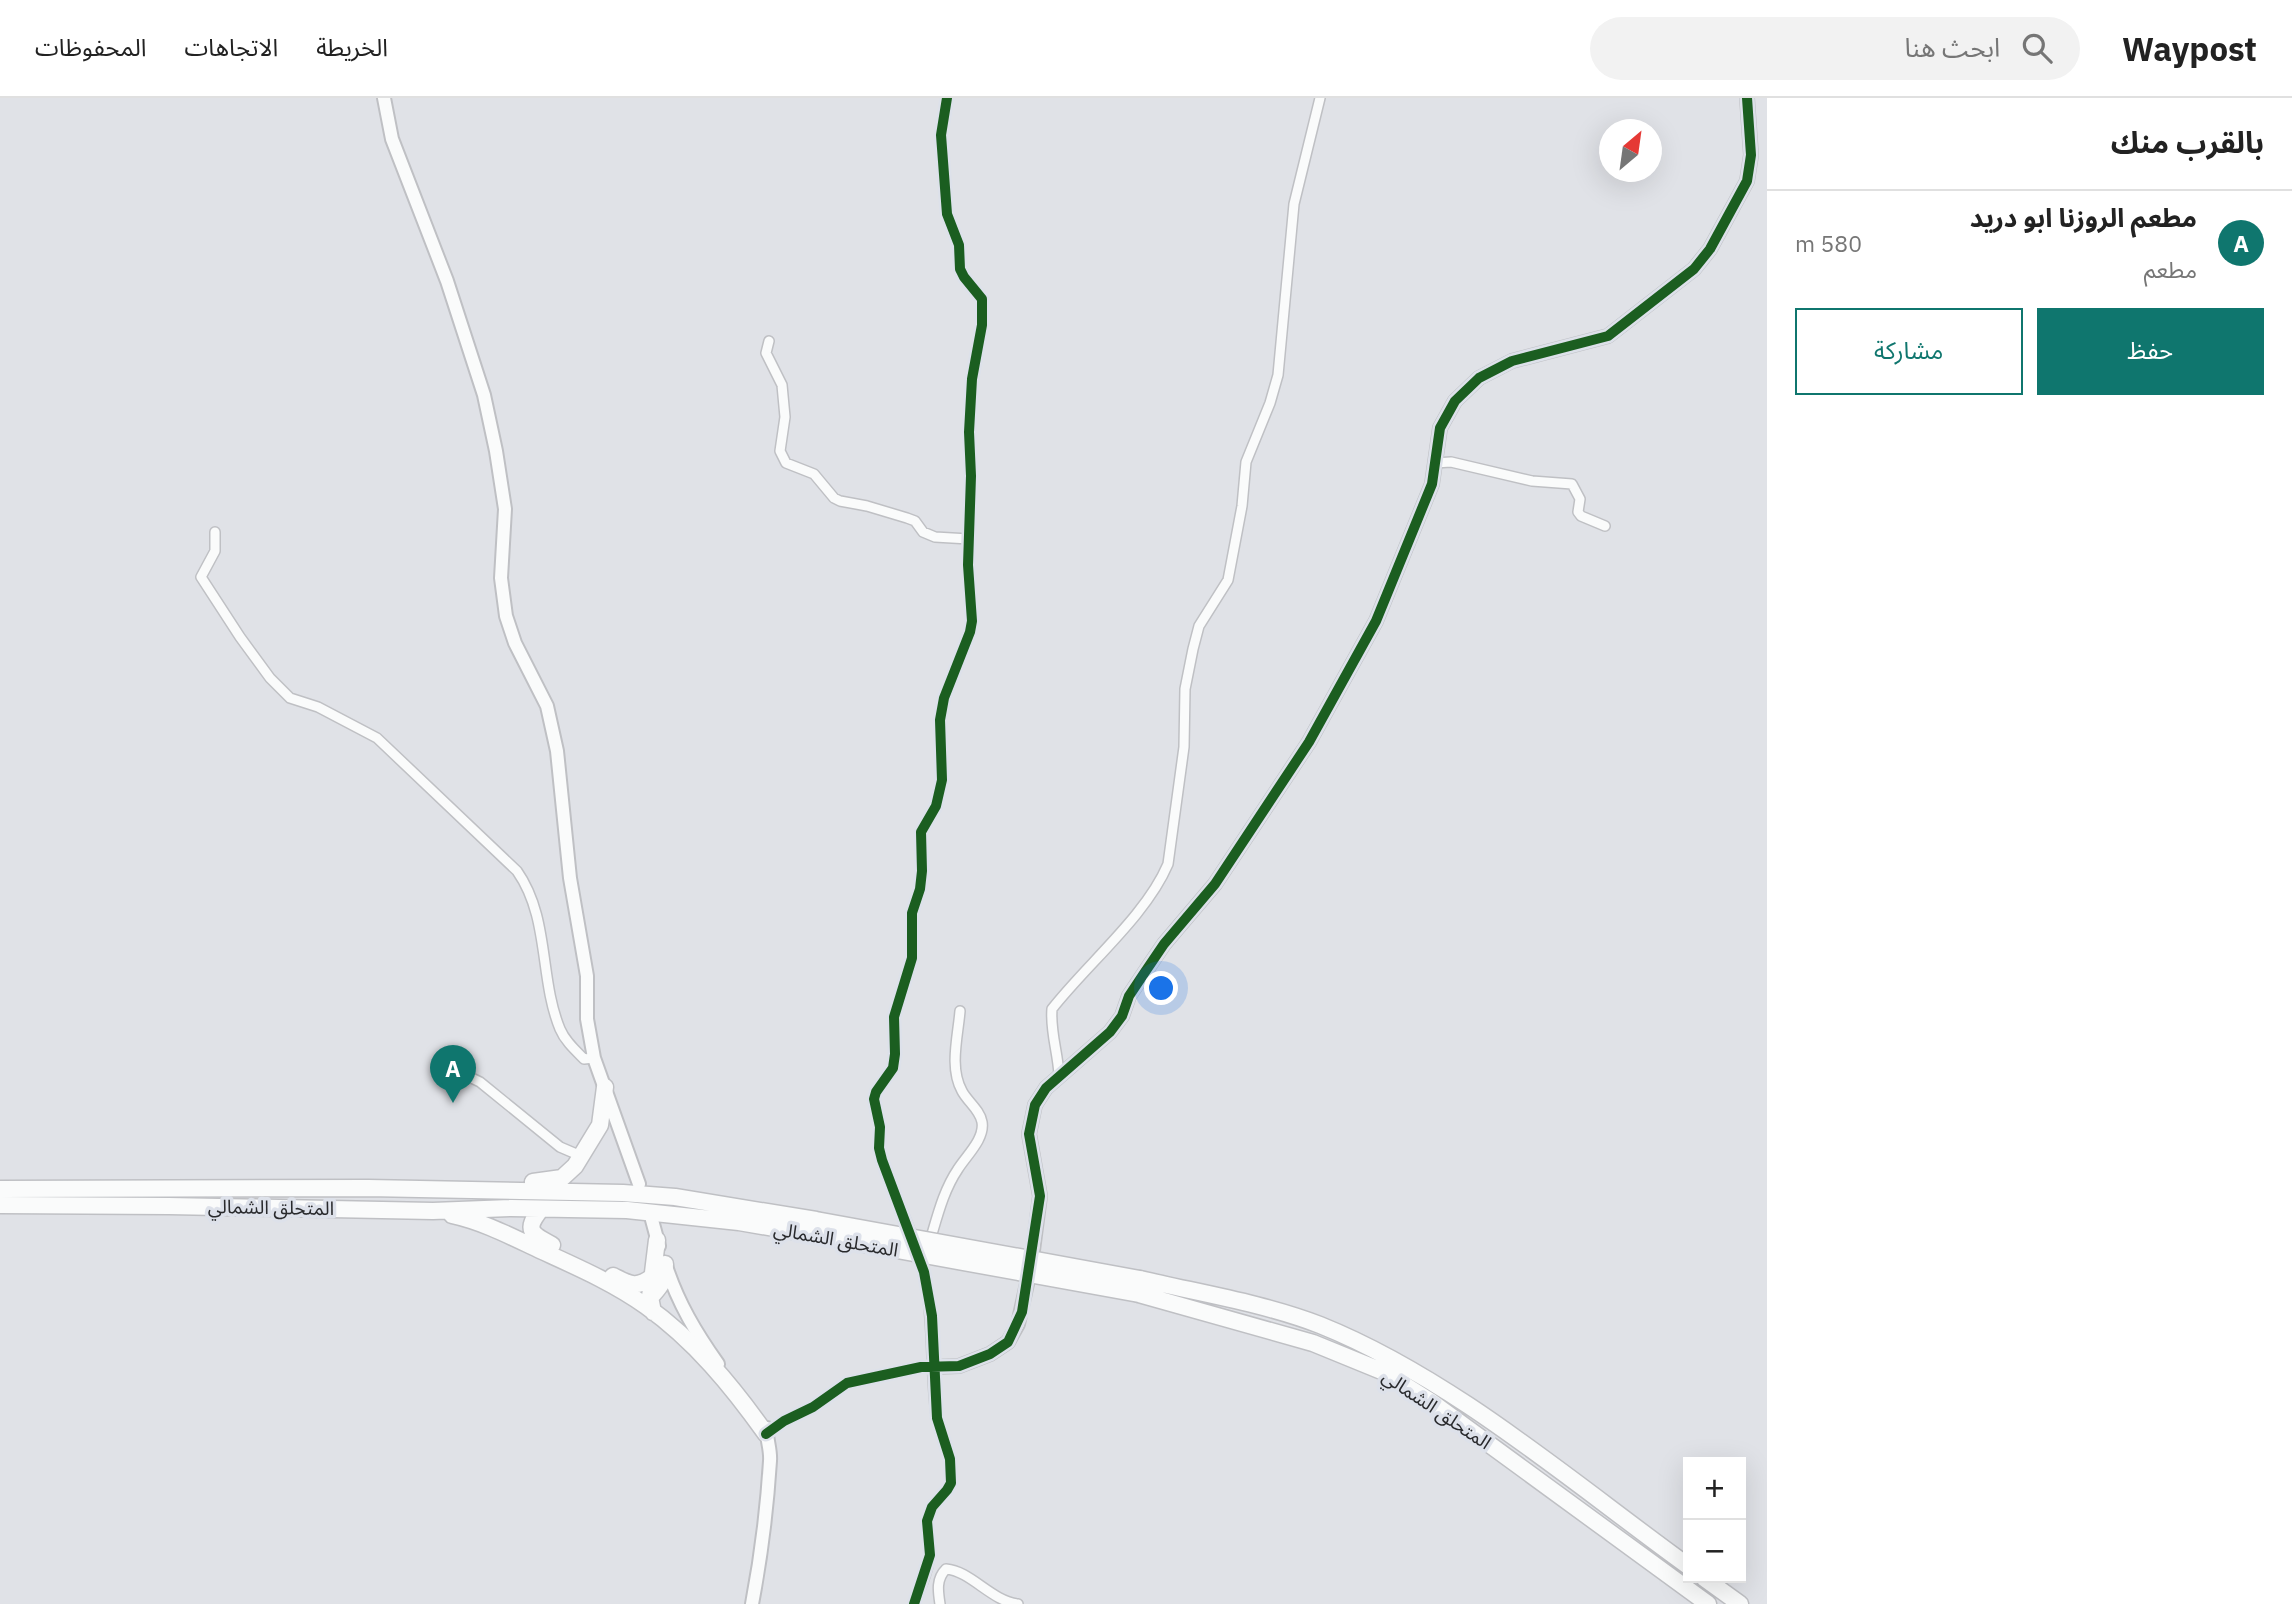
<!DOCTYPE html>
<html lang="ar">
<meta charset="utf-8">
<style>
:root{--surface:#fff;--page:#f2f2f2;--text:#222;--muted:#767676;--line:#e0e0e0;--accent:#0f766e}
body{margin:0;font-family:"IBM Plex Sans","Noto Sans Arabic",sans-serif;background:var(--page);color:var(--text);direction:rtl}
.controls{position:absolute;right:21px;bottom:21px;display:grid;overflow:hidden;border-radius:0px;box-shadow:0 7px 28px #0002}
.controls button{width:63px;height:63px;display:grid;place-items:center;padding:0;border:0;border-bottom:2px solid var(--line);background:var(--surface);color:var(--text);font:35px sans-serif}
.compass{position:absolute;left:1599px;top:21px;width:63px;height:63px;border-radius:50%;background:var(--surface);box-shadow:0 7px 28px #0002;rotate:29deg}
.you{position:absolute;left:1162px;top:891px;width:24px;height:24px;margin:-18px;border:5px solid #fff;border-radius:50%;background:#1a73e8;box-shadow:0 0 0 10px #1a73e833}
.badge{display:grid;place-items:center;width:46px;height:46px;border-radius:50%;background:var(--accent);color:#fff;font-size:23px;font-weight:700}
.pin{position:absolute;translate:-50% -58px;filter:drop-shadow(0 2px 4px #0008)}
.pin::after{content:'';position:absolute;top:37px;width:24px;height:21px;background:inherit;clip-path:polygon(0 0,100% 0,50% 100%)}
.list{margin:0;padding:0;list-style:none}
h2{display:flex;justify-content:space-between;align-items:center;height:91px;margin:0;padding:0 28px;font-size:30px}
h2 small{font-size:23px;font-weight:400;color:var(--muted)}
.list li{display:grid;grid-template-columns:46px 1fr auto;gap:21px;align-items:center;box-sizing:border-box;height:98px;padding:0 28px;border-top:2px solid var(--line)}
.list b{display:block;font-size:26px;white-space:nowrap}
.list p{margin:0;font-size:23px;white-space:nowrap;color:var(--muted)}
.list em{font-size:23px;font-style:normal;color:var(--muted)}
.actions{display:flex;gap:14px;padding:21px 28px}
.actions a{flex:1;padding:16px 0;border:2px solid var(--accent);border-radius:0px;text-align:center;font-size:24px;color:var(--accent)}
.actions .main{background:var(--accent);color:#fff}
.icon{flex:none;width:38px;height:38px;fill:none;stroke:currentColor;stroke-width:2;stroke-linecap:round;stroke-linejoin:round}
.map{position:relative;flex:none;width:1767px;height:1506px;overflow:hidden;direction:ltr}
header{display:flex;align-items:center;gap:42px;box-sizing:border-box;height:98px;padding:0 35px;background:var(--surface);border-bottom:2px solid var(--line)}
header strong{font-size:33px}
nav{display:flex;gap:38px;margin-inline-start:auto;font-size:24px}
.search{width:490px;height:63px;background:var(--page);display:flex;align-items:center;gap:18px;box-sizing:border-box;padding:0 24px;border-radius:38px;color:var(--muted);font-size:26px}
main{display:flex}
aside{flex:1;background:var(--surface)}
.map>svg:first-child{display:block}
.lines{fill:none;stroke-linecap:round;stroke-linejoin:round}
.street-casing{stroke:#bfc0c4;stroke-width:12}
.secondary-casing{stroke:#bfc0c4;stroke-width:16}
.highway-casing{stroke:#bfc0c4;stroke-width:19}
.street{stroke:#fafbfb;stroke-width:9}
.secondary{stroke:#fafbfb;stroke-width:12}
.highway{stroke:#fafbfb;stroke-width:16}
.highway-bridge-casing{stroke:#bfc0c4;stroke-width:19;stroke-linecap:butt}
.highway-bridge{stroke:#fafbfb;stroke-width:16}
.cycleway-casing{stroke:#dde1ea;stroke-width:15}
.cycleway{stroke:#1b5e20;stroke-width:10}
.labels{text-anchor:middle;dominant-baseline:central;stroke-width:7;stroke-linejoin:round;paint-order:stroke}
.street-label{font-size:19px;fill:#292a2d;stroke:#dde1ea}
</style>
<header>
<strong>Waypost</strong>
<div class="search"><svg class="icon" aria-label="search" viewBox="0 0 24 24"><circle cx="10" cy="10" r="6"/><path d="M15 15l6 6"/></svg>ابحث هنا</div>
<nav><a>الخريطة</a><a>الاتجاهات</a><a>المحفوظات</a></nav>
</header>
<main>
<aside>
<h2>بالقرب منك<small></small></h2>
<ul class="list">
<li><span class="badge">A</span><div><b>مطعم الروزنا ابو دريد</b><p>مطعم</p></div><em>580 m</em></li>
</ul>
<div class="actions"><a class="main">حفظ</a><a>مشاركة</a></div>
</aside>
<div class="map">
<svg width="1767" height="1506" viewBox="0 0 1767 1506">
<rect width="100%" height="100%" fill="#e0e2e7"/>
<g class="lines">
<g class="street-casing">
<path id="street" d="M769,243L766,255L782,287L785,319L780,353L786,365L814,376L834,400L840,403L867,408L907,420L915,423L923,434L935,439L969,441
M1435,365L1451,364L1532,383L1572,386L1580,401L1578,414L1581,418L1605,428
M215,434V453L201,479L240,539L270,580L290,600L318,609L377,640L517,773C550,820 539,880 560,931C565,943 575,952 584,961L594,960
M451,970L480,984L560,1049L581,1058
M1059,977C1058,955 1050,933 1052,911C1087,866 1146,818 1168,766L1184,649L1185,591L1193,551L1199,528L1228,482L1242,408L1246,364L1270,305L1278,277L1294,106L1320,0
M913,1140L882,1062L879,1050L880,1029L874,1001L876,994L893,970L895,956L894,919L912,860V815L920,791L922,773L921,734L936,708L942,682L940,622L944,600L970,534L972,523L968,467L971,378L969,334L972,281L982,227V201L964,179L960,171L959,147L947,116L941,37L947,0
M929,1146C937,1120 943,1093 958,1071C966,1058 985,1041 982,1024C980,1012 967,1003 962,993C949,970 958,938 960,913
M766,1336L784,1323L813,1309L847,1285L921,1269H934
M914,1506C920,1491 929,1472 930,1455C930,1443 925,1430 928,1419C933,1403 949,1395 951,1384C955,1360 939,1339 936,1316C929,1261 936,1207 917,1153
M940,1506C938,1493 936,1481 946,1471C971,1473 991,1503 1018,1506"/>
</g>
<g class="secondary-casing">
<path id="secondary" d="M384,0L392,41L447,183L484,297L496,353L505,411L501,480L506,518L515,545L547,608L557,653L570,780L587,878V921L594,960L639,1086
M652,1122L659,1148
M666,1168C678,1205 696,1235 718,1266
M934,1269L959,1268L990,1256L1008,1244L1018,1226L1031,1168L1040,1098L1029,1036L1035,1007L1046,990L1110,934L1122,918L1129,898L1145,874L1164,846L1215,786L1309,644L1376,523L1432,386L1440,330L1455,303L1479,280L1512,263L1608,238L1694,171L1710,151L1747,83L1751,57L1747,0
M752,1506C761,1459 767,1411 770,1363C771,1351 766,1341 767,1330"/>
</g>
<g class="highway-casing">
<path id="highway" d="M533,1084L562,1080L575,1068L600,1027L605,989
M0,1091L368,1090L623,1095L675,1099L816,1122
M0,1107L169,1108L433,1113L511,1110L627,1112L739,1124L815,1137
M541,1111C524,1132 531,1136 552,1147
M452,1117C484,1124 512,1139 542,1153C577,1169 614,1185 646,1208C694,1242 732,1288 766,1336
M613,1178C629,1186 636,1191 652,1179
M1140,1181C1199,1195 1263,1205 1320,1227C1452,1280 1573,1385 1688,1468
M1139,1196L1313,1245L1384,1274L1430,1303L1708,1506
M648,1202C661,1187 664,1187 665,1166
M653,1214L650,1199L657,1142
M1704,1480L1740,1506"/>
</g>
<use href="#street" class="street"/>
<use href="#secondary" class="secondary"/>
<use href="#highway" class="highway"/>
<g class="highway-bridge-casing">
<path id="highway-bridge" d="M816,1122L1140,1181
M815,1137L1139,1196"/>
</g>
<use href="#highway-bridge" class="highway-bridge"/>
<g class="cycleway-casing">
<path id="cycleway" d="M766,1336L784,1323L813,1309L847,1285L921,1269L959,1268L990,1256L1008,1244L1022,1214L1040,1098L1029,1036L1035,1007L1046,990L1110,934L1122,918L1129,898L1145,874L1164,846L1215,786L1309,644L1376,523L1432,386L1440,330L1455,303L1479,280L1512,263L1608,238L1694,171L1710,151L1747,83L1751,57L1747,0
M914,1506L930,1457L927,1423L932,1409L947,1392L951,1385L950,1361L937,1320L932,1218L924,1174L882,1062L879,1050L880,1029L874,1001L876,994L893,970L895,956L894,919L912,860V815L920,791L922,773L921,734L936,708L942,682L940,622L944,600L970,534L972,523L968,467L971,378L969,334L972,281L982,227V201L964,179L960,171L959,147L947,116L941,37L947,0"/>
</g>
<use href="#cycleway" class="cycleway"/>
</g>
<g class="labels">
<g class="street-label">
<text transform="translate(271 1109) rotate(1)">المتحلق الشمالي</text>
<text transform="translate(836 1141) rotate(10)">المتحلق الشمالي</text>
<text transform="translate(1437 1311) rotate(34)">المتحلق الشمالي</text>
</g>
</g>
</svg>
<div class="controls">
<button>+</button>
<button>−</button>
</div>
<svg class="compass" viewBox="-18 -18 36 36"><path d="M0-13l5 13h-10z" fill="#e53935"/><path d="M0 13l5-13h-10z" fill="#767676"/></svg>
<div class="you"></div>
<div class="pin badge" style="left:453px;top:1005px">A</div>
</div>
</main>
